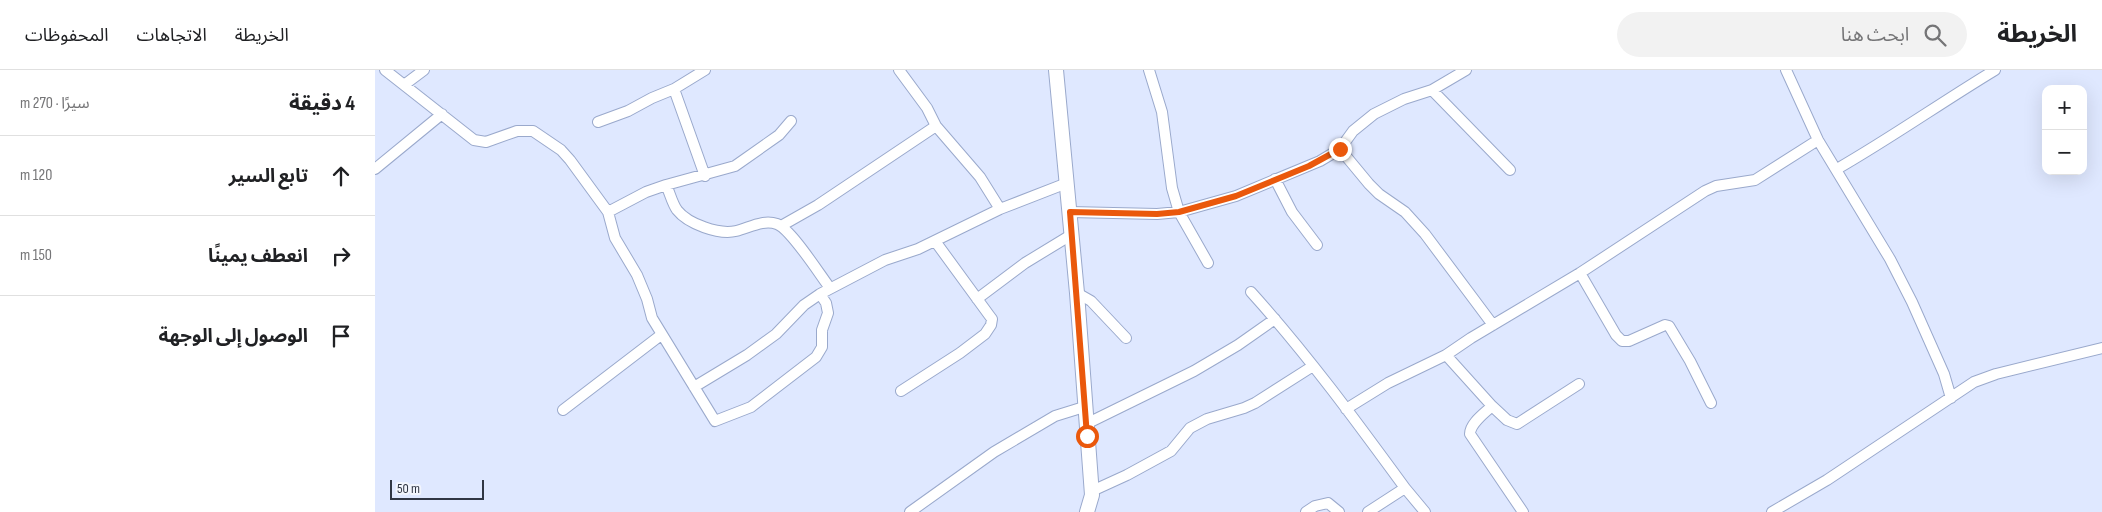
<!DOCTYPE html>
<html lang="ar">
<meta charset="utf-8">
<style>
:root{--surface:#fff;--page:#f2f2f2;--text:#202124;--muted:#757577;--line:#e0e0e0}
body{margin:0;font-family:"Sofia Sans Condensed","Noto Sans Arabic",sans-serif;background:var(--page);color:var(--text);direction:rtl}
.controls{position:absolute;right:15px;top:15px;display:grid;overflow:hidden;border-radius:10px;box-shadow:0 5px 20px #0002}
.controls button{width:45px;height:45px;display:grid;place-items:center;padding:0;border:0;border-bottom:1px solid var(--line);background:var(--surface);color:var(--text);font:25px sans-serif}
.scale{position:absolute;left:15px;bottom:12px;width:94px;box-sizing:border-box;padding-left:5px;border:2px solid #303644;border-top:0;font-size:14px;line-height:18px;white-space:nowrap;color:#303644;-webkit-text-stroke:4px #f2f5fd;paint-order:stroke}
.stop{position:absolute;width:15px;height:15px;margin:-11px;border:4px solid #ea580c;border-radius:50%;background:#fff}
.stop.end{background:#ea580c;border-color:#fff;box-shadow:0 1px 5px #0008}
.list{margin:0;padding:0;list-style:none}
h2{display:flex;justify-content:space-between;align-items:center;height:65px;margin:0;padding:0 20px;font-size:21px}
h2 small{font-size:16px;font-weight:400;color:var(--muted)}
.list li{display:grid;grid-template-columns:32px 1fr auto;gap:15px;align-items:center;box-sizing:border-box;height:80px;padding:0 20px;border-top:1px solid var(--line)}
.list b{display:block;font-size:19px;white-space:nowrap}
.list em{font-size:16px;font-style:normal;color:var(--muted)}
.icon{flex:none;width:28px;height:28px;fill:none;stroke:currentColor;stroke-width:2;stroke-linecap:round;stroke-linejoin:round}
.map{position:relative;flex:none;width:1727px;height:442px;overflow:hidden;direction:ltr}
header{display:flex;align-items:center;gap:30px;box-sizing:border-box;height:70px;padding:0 25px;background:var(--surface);border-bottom:1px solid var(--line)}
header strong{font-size:24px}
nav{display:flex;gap:28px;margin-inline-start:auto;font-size:18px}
.search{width:350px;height:45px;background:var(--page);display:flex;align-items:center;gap:12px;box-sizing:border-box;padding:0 18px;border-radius:28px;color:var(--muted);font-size:19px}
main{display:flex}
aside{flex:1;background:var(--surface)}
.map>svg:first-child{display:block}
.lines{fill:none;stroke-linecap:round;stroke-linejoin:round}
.street-casing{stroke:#9aa9cc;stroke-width:12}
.secondary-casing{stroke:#9aa9cc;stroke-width:16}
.street{stroke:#fff;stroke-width:10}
.secondary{stroke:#fff;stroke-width:14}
.route{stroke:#ea580c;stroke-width:6}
</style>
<header>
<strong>الخريطة</strong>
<div class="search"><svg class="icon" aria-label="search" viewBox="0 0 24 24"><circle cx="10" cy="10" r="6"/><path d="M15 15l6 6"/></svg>ابحث هنا</div>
<nav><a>الخريطة</a><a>الاتجاهات</a><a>المحفوظات</a></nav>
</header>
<main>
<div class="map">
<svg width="1727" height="442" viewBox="0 0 1727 442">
<rect width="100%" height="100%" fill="#dfe8ff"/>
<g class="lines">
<g class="street-casing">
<path id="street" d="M10,0L99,70L111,72L142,61H158L186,80L195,90L233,142L240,168L262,205L272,229L277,248L340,351L376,337L441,287L447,277V260L453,243L451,233L445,224
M774,0L787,42L797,118L804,142L833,193
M1411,0L1443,70L1515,189L1537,232L1569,304L1576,328
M29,15L49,0
M299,19L330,0
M1057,20L1135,100
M223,52L253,41L277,28L299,19L330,106
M561,56L605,107L625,139
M965,79L994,114L1004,124L1030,142L1050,164L1118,255
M0,99L67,44
M1462,99C1516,68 1567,32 1620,0
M900,109L917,142L942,175
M291,115L360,96L404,65L416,51
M233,142L271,122L291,115C295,123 297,133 302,140C313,154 344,165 361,161C374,158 388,149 402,154C416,159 445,205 455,218
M695,142L782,144L804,142L861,126L945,91L965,79L978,61L999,44L1029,29L1057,20L1091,0
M406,156L443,135L561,56L552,38L524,0
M1205,203L1330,121L1341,116L1380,110L1443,70
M876,222C932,284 981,351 1030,418L993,442
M702,223L716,231L751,268
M602,229L650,193L696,165
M319,317L372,285L401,264L429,235L445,224L510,190L543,179L625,139L692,113
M526,321L585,283L610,264L616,255L617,249L614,245L560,171
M1117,336L1132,350L1142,354L1204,314
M971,339L1013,313L1071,285
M188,340L286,265
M711,354L819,301L863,275L900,249
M1030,418L1050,442
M717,421L752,405L796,381L815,358L832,349L869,338L880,333L938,296
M535,442L619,382L680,346L709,337
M931,442L940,436L953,433L964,442
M1148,442L1095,364C1095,353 1110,343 1117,336L1071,285L1096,268L1205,203L1241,265L1247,271H1254L1290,255L1294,256L1315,291L1336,333
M1397,442L1452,410L1599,312L1621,304L1727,278"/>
</g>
<g class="secondary-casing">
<path id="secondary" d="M681,0L702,223L717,425L712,442"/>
</g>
<use href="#street" class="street"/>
<use href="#secondary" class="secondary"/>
</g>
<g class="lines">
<path class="route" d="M712,366L695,142L782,144L804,142L861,126L934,96L965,79"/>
</g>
</svg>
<div class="controls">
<button>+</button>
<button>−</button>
</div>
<div class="scale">50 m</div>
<div class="stop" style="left:712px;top:366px"></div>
<div class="stop end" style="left:965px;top:79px"></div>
</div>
<aside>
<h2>4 دقيقة<small>سيرًا · 270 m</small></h2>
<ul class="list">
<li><svg class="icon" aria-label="ahead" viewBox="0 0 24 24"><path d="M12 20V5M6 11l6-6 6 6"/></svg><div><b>تابع السير</b></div><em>120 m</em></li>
<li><svg class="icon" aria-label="right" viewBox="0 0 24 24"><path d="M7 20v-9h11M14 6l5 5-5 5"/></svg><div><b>انعطف يمينًا</b></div><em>150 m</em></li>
<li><svg class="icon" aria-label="arrive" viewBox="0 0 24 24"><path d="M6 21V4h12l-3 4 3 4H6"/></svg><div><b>الوصول إلى الوجهة</b></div></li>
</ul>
</aside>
</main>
